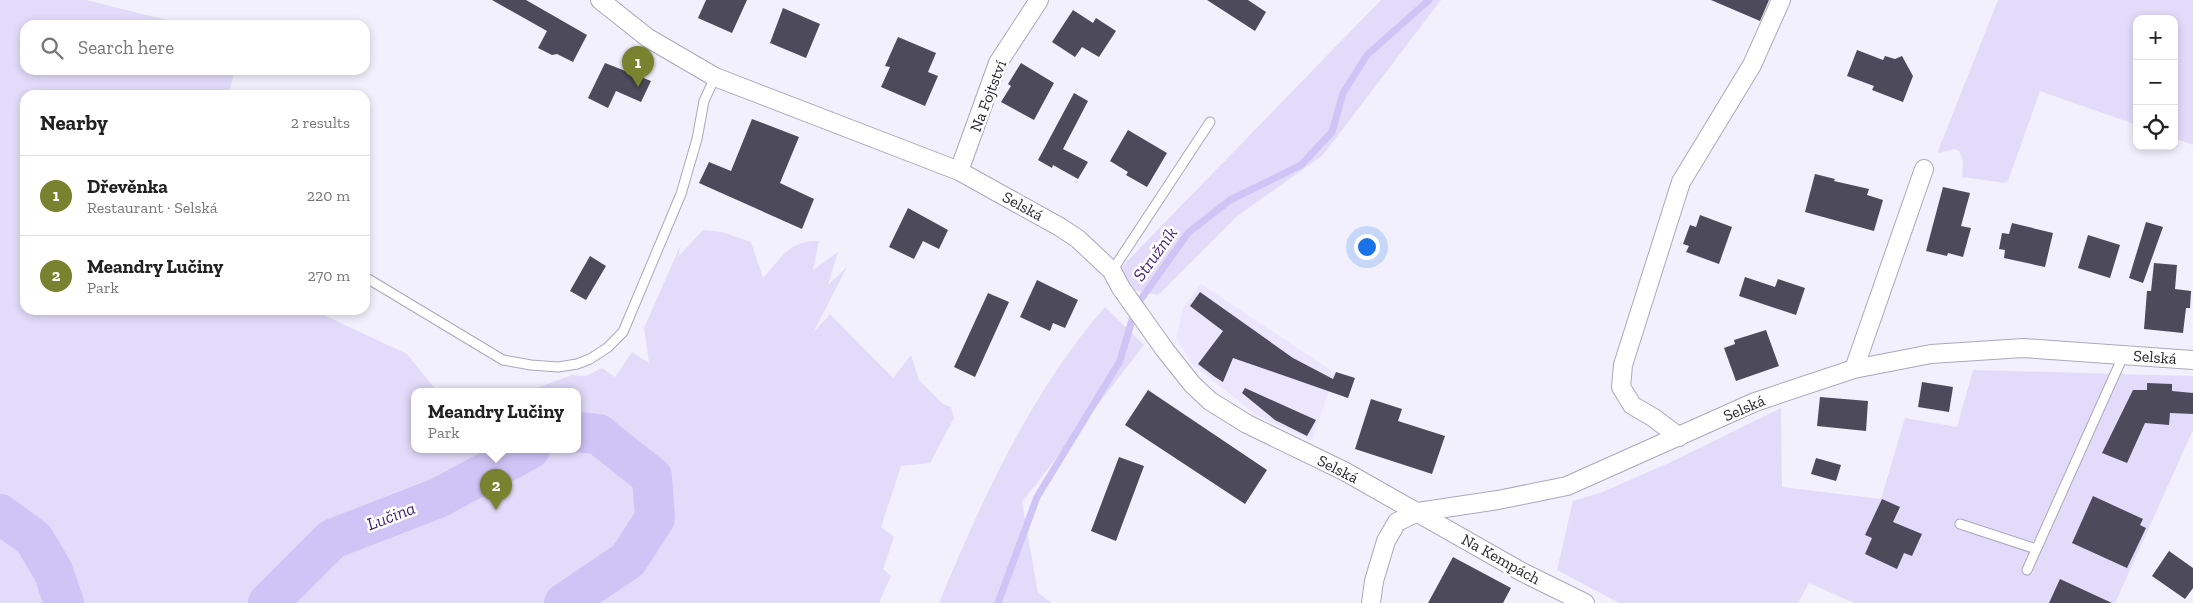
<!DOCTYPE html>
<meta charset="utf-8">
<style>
:root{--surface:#fff;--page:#f2f2f2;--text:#222;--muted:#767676;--line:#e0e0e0;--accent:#79822e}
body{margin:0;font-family:"Zilla Slab",serif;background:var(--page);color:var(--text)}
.controls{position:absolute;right:15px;top:15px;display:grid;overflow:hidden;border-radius:10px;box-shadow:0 2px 8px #0003}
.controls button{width:45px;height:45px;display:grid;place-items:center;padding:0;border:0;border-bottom:1px solid var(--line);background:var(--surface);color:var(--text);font:25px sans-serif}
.you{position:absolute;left:1366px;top:246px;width:18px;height:18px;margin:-12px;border:4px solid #fff;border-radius:50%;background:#1a73e8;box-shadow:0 0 0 8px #1a73e833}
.badge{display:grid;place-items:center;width:32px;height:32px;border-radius:50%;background:var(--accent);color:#fff;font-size:16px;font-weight:700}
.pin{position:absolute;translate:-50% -41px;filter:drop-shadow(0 1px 2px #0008)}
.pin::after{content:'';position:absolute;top:26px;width:18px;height:15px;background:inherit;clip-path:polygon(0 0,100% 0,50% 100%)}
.popup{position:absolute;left:411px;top:388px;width:170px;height:65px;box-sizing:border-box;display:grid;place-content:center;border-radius:10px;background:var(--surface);filter:drop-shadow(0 1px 4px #0005);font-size:16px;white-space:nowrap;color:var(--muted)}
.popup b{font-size:19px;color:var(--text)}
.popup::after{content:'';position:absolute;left:50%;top:100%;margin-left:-10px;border:10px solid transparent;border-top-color:var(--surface)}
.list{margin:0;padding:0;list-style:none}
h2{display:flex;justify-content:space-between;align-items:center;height:65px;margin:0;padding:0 20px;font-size:21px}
h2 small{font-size:16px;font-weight:400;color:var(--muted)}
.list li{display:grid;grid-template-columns:32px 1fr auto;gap:15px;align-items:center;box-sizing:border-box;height:80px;padding:0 20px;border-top:1px solid var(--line)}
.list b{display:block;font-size:19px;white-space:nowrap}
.list p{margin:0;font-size:16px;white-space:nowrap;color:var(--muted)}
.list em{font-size:16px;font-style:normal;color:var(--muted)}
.icon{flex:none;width:28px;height:28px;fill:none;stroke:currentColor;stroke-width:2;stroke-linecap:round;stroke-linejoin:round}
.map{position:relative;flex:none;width:2193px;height:603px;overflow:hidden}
.search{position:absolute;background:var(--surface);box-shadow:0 2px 8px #0003;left:20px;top:20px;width:350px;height:55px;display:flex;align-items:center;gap:12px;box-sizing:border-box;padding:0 18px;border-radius:15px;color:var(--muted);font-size:19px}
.panel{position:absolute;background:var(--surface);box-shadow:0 2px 8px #0003;left:20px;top:90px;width:350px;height:225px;border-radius:15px}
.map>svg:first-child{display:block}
.built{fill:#ebe6fe}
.green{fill:#e2dcfa}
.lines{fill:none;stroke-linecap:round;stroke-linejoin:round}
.stream{stroke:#cec4f5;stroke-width:7}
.river{stroke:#cec4f5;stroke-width:40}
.building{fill:#4d4a5c}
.lane-casing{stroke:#aba7bc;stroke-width:11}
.street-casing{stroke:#aba7bc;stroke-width:20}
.lane{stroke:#fff;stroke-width:9}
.street{stroke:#fff;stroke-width:18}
.labels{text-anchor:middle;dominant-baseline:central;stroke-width:5;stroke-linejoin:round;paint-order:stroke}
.street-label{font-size:16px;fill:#292730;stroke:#fff}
.water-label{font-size:18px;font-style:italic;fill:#421f7a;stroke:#fff}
</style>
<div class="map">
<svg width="2193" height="603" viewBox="0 0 2193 603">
<rect width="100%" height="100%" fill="#f2f0fd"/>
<path class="built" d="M1201,284L1335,373L1312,441L1258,416L1194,366L1176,338L1183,308Z"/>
<path class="green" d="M0,0H86L187,25H25V70H235L228,95H25V310H48V313L56,310H313L407,354L437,391H415V449H577V391H528L572,375L586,376L602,368L615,377L632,352L649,363L644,328L681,244L678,257L703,230L722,232L751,242L763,278C781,259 788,240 819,241L813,270L838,252L828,285L847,267L813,333L830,314L893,378L911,355L919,380L943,404L951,407L954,418L930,463L901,466L881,527L894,537L883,569L891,576L879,603H0Z
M1381,0H1441L1323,155L1236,217L1158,295L1105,284Z
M1998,0H2193V145L2174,138V19H2137V125L2040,91L2008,181L2005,183L1962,177L1963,161L1959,151L1954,149L1939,153L1938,151Z
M1105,307L1144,345L1022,502L1038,593L1052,603H939C981,501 1032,390 1105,307Z
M1973,370L2193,376V430L2115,603H1854L1809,583L1798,603H1619L1557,570L1573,501L1600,493L1671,462L1781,408L1782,487L1881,499L1905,418L1957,427Z"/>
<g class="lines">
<path class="stream" d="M998,603L1037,497L1120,361L1136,306L1188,233L1230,200L1301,165L1332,132L1343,93L1367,55L1429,0"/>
<path class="river" d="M0,514L34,539L53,571L64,603
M268,603L332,539L438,498L530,449
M564,603L628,560L655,518L652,477L598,434L577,432"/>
</g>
<path class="building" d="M492,0H526L587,35L573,62L557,54L552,55L538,48L547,31Z
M706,0H747L732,33L698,18Z
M1207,0H1248L1266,12L1255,31Z
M1711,0H1769L1760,21Z
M783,8L820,24L806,58L770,43Z
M1073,10L1093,23L1096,18L1116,31L1099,57L1082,47L1075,57L1052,42Z
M898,37L936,53L928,72L938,76L925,106L881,87L890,67L885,66Z
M1857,50L1883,60L1885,56L1895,59L1902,56L1913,76L1903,102L1872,90L1874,86L1847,76Z
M605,63L651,81L641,102L616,91L608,108L588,98Z
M1021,63L1054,83L1034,120L1001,102L1011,86L1008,84Z
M1074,93L1088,101L1063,149L1088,162L1078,179L1053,165L1052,168L1038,160Z
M752,119L799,137L780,183L814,199L802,229L699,183L709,162L731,171Z
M1128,130L1167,153L1147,187L1126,175L1128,172L1110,161Z
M1815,174L1835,179L1834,181L1869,189L1867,195L1883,200L1874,231L1805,212Z
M1943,187L1970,193L1961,226L1971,228L1963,257L1948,253L1947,256L1926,251Z
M908,208L948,230L939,249L923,241L914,259L889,247Z
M1700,215L1732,227L1719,264L1686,252L1689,246L1683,244L1690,225L1696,227Z
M2146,222L2163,227L2143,283L2129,278Z
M2012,223L2053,233L2045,267L2004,258L2005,250L1999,249L2002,233L2009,234Z
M2088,235L2120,245L2110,278L2078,268Z
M590,256L606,266L586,300L570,291Z
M2154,263L2177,265L2175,289L2191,291L2190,308H2186L2183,333L2144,329L2147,291H2151Z
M1745,277L1775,287L1778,279L1805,288L1796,315L1739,296Z
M1037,280L1078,300L1065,328L1053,323L1050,331L1020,317Z
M1200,292L1293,358L1333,379L1336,372L1355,378L1348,398L1233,358L1223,382L1215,377L1198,364L1223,331L1190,306Z
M988,293L1009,302L975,377L954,367Z
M1766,330L1779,366L1736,381L1724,348L1735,344L1734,340Z
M1922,382L1953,387L1949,412L1918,407Z
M2147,383L2172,384V391L2193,393V414L2170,413L2169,425L2145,423L2127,463L2102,453L2133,390H2147Z
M1245,388L1316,420L1307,436L1275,420L1242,393Z
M1148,390L1267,470L1245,504L1125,425Z
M1820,397L1868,401L1866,431L1817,426Z
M1371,399L1402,409L1398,421L1445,436L1432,474L1355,449Z
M1119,457L1144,466L1116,541L1091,531Z
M1816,458L1841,465L1836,481L1811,474Z
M2093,496L2143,519L2140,525L2146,528L2127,568L2072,543Z
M1882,499L1900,507L1893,522L1922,534L1912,556L1904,553L1897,569L1865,554L1872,538L1865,535Z
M2169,551L2193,568V588L2185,599L2152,576Z
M1453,557L1511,588L1503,603H1428Z
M2060,579L2112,603H2049Z"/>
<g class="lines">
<g class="lane-casing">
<path id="lane" d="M1112,271L1210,122
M365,277L503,360L531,365L558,367L577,364L590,359L607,348L623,332L681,194L697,139L704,101L715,77
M1960,524L2036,549
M2027,570L2124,354"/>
</g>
<g class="street-casing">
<path id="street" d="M600,0L648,38L715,77L959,171L1060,227L1078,239L1112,271L1121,288L1165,350L1192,384L1210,401L1247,424L1344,471L1522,572L1585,603
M959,171L998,63L1039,0
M1854,369L1924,169
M1679,437L1654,418L1632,405L1621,387L1623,365L1681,182L1752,65L1781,0
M1371,603L1374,581L1386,541L1397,522L1418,512L1498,500L1567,486L1755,402L1854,369L1931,354L2023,348L2193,360"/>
</g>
<use href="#lane" class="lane"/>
<use href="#street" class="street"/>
</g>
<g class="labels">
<g class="street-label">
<text transform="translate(988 96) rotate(-69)">Na Fojtství</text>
<text transform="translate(1023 206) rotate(29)">Selská</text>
<text transform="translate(2155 357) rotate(4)">Selská</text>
<text transform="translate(1744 408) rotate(-23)">Selská</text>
<text transform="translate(1338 469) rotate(27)">Selská</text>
<text transform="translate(1501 559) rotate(29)">Na Kempách</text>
</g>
<g class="water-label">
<text transform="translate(1155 254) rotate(-54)">Stružník</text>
<text transform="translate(391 516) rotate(-21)">Lučina</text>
</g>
</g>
</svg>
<div class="controls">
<button>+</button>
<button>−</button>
<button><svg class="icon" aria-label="locate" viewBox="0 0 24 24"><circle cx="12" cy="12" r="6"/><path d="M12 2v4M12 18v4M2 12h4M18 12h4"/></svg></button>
</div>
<div class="you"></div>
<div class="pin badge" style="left:638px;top:87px">1</div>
<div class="pin badge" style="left:496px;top:510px">2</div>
<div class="popup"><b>Meandry Lučiny</b>Park</div>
<div class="search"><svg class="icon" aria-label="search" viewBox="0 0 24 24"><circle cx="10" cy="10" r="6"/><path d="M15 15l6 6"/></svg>Search here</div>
<section class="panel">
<h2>Nearby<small>2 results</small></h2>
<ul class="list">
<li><span class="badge">1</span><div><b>Dřevěnka</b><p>Restaurant · Selská</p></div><em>220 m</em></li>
<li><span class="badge">2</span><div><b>Meandry Lučiny</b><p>Park</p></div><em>270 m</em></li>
</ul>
</section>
</div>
